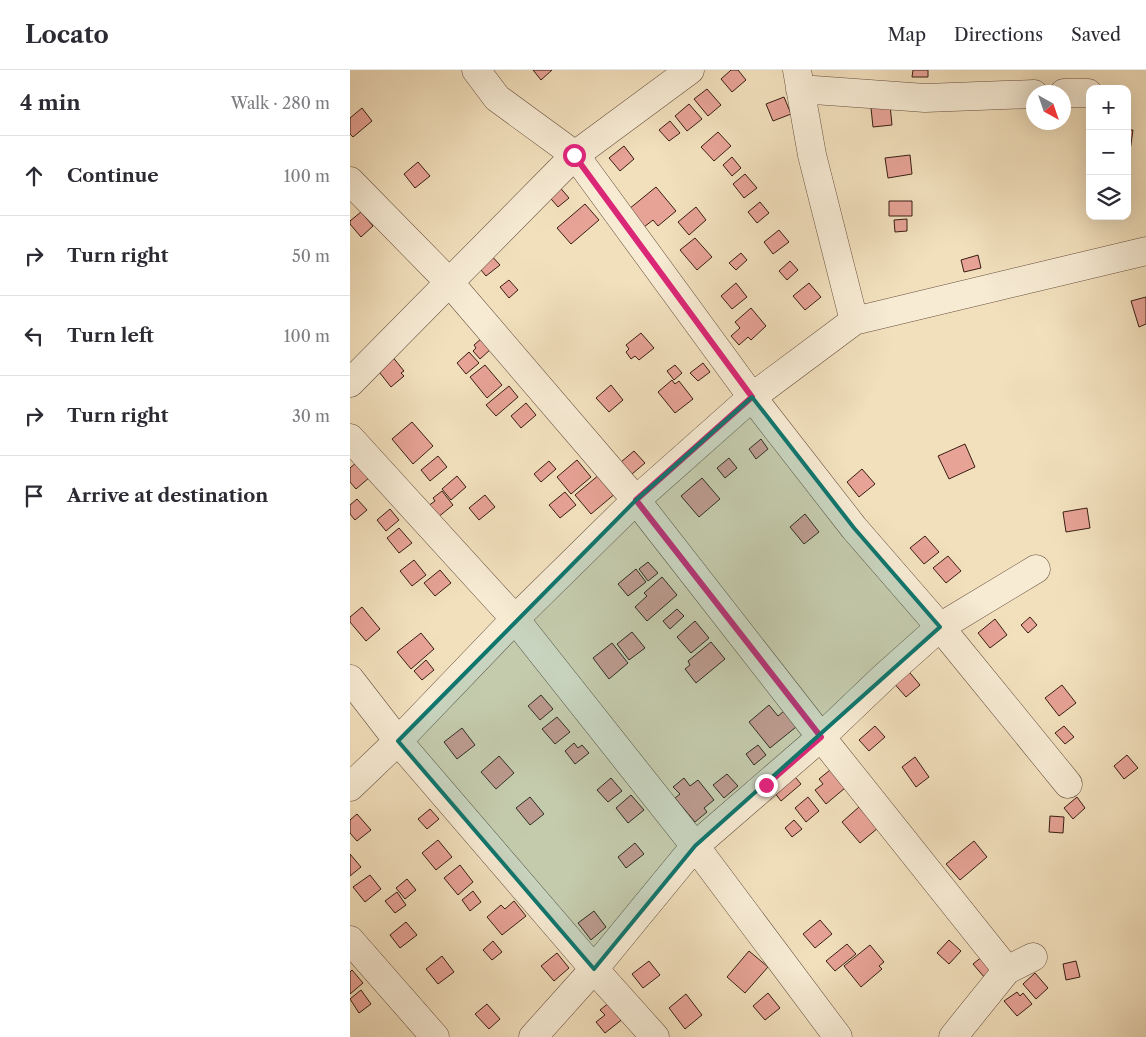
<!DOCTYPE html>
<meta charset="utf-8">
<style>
:root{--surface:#fff;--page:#f7f7f7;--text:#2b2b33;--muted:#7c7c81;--line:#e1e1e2}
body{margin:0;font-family:"Libre Caslon Text",serif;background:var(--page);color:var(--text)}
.controls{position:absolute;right:15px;top:15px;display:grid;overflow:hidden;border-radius:10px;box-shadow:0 5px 20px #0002}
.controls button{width:45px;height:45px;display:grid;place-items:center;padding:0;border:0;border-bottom:1px solid var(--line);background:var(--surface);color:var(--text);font:25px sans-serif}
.compass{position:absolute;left:676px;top:15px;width:45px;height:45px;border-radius:50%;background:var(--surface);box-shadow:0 5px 20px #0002;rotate:140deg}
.stop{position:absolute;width:15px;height:15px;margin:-11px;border:4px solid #db2777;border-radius:50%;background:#fff}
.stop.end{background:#db2777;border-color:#fff;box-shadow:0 1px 5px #0008}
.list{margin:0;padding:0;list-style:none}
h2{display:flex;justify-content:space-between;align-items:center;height:65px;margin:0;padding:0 20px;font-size:21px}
h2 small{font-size:16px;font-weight:400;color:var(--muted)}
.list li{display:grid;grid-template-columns:32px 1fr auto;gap:15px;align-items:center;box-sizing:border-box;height:80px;padding:0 20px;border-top:1px solid var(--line)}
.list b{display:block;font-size:19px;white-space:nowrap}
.list em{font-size:16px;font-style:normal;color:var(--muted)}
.icon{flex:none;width:28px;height:28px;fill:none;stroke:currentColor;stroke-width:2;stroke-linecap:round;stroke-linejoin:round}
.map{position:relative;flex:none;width:796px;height:967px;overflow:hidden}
header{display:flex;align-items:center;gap:30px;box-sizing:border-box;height:70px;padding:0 25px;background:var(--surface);border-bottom:1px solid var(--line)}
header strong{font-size:24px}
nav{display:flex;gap:28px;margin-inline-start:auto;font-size:18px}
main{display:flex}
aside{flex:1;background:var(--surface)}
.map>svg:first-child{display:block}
.building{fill:#e7a396;stroke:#381d12}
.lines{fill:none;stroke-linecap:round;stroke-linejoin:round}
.minor-casing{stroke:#664e3d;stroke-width:29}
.minor{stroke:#f7ebd4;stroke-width:28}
.route{stroke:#db2777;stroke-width:6}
.marked{fill:#0f766e;fill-opacity:0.2;stroke:#0f766e;stroke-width:4;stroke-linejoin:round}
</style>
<header>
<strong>Locato</strong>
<nav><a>Map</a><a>Directions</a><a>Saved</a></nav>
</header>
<main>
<aside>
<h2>4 min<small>Walk · 280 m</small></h2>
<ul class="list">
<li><svg class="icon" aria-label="ahead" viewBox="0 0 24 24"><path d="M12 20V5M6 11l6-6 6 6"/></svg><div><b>Continue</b></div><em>100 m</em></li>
<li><svg class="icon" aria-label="right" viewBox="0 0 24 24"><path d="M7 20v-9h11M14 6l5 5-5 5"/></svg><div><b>Turn right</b></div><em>50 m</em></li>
<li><svg class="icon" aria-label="left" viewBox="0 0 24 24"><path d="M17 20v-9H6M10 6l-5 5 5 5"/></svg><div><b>Turn left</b></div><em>100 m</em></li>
<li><svg class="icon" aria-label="right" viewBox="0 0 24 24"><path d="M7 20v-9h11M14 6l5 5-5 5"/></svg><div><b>Turn right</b></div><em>30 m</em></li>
<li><svg class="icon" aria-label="arrive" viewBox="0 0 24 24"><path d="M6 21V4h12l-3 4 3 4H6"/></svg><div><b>Arrive at destination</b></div></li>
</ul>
</aside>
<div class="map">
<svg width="796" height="967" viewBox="0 0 796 967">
<rect width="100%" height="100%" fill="#f2e0bd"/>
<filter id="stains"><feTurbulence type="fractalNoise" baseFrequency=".004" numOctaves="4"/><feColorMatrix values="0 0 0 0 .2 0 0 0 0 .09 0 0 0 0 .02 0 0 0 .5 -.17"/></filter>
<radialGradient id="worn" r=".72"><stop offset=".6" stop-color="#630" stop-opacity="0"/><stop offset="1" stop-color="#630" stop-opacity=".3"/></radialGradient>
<path class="building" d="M183,0H202L191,10Z
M381,0H388L396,10L382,22L371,9Z
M563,0H578V7H562Z
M357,19L371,35L358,46L344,29Z
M434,27L441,44L423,51L416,34Z
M339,34L352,49L337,61L325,46Z
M540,35L542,55L523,57L521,38Z
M12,38L22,51L3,67L0,64V48Z
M320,51L330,63L319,71L309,60Z
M777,60H783L779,88L777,87Z
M368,62L381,76L364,91L351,77Z
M274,76L284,89L270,101L259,88Z
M560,85L562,104L538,108L535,88Z
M382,87L391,98L382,106L373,95Z
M68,92L80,106L65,118L54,104Z
M395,104L407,118L394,128L383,114Z
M207,114L219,128L208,137L196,123Z
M306,117L326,141L308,156L303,150L294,157L279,139Z
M539,131H562V146H539Z
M410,132L419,143L407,153L398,142Z
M235,134L249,150L221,174L207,158Z
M346,137L356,150L339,165L328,152Z
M11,142L23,156L11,167L0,154V151Z
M557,149V161L545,162L544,150Z
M429,160L439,172L423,184L414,172Z
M345,168L362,187L347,200L330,180Z
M139,183L150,195L136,206L126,194Z
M391,183L397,190L386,200L379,193Z
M628,185L631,198L614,202L611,190Z
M440,191L448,200L437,210L429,201Z
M159,210L168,220L159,228L150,217Z
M386,213L397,227L382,239L371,226Z
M459,213L471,227L455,240L443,226Z
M796,227V254L789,257L781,231Z
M401,238L416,256L401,270L398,267L389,275L381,266L390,258L385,252Z
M291,263L304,278L289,290L285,286L281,289L276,282L279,279L276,275Z
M132,268L141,279L130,289L123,281L126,278L124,275Z
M119,282L129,293L116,304L107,293Z
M41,285L54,301L51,303L54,306L41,317L26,298Z
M353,293L360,302L348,311L340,303Z
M135,295L152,315L137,328L120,307Z
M325,295L332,303L324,310L317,301Z
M322,310L325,314L329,311L343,329L325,343L308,322Z
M261,315L273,330L259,342L246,328Z
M159,316L168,327L146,346L136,335Z
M176,333L186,345L171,358L161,346Z
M62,352L83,376L63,394L42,369Z
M411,369L418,379L406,389L399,379Z
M615,374L625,397L599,409L588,386Z
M284,381L295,393L282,404L271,392Z
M88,386L97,397L80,411L71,400Z
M379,388L387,398L375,408L367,398Z
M227,390L241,407L221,424L207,407Z
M199,391L206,399L191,412L184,404Z
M7,392L20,407L6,419L0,412V398Z
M512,399L525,414L509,427L497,412Z
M250,404L266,423L241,444L225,425Z
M107,406L116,417L101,430L92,419Z
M352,408L370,429L349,447L331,426Z
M92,421L103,435L87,448L78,436L85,431L83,428Z
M215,422L226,435L210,448L199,435Z
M135,425L145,437L129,450L119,438Z
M7,429L17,440L5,450L0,444V435Z
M737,438L740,458L716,462L713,442Z
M40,439L49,450L36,461L27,450Z
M455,444L469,462L454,474L440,457Z
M49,458L62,473L49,483L37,468Z
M575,466L589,482L574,494L560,478Z
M598,486L611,501L596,513L583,498Z
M64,490L76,505L62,516L50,501Z
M298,492L308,503L298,511L289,499Z
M286,499L296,512L278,526L268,514Z
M90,500L101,513L85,526L74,513Z
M312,507L327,525L297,551L285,537L297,526L294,523Z
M12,537L30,559L16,571L0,552V547Z
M327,539L334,546L320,559L313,551Z
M680,547L687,555L678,563L671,555Z
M645,549L657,565L640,578L628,563Z
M345,551L359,568L341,583L327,567Z
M282,562L295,578L279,590L267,574Z
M71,563L84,579L61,599L47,582Z
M361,572L375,589L346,613L335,599L340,595L338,591Z
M262,573L278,593L259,609L243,588Z
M76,590L84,600L72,610L64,601Z
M556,598L570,615L556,627L542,611Z
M712,615L726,633L709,646L695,628Z
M191,625L203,639L190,650L178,636Z
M419,635L428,646L434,641L446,657L420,678L399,652Z
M207,647L220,662L205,674L192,659Z
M525,656L535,667L519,681L509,670Z
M714,656L724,667L715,674L705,663Z
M112,658L125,675L107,689L94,672Z
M224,673L228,678L232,675L239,683L225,694L215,681Z
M408,675L416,685L404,695L396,684Z
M777,685L788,698L774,709L764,696Z
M149,686L164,703L146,719L131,702Z
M565,687L579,707L566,717L552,697Z
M480,700L495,718L476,734L465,720L473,714L469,709Z
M440,701L451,714L431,731L421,718Z
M377,704L388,716L374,728L363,715Z
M261,708L272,721L258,732L247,720Z
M334,708L340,716L348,710L364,730L354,738L357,742L345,752L325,728L330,724L323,717Z
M281,725L294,740L278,753L266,738Z
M180,727L194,744L180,755L166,738Z
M458,727L469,741L456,752L445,738Z
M727,727L735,738L723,749L714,738Z
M509,737L528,758L510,773L492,752Z
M80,739L89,749L77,759L68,749Z
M7,744L21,760L7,771L0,763V750Z
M700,746L714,747L713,763L699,762Z
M444,750L452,759L442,767L435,758Z
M88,770L102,787L86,800L72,783Z
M624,771L637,787L610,810L596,794Z
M285,773L294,784L276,798L268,787Z
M0,784L11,797L0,806Z
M110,795L123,812L108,825L94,808Z
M20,805L31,819L15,832L3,817Z
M57,809L66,820L55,829L46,818Z
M123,821L131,832L120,841L112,830Z
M47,822L56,835L45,843L35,831Z
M164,831L176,846L152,865L137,847L151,835L155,839Z
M244,841L256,857L241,870L228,853Z
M470,850L482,864L465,878L453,864Z
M56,852L67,865L50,878L40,865Z
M599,870L611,881L599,894L587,883Z
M143,871L152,882L142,890L133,880Z
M497,874L506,884L485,901L476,891Z
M520,875L534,892L529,896L532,899L511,917L494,896Z
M399,881L418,897L395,923L377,907Z
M638,882L649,895L635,908L623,894Z
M207,883L219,898L204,911L191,896Z
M92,886L104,902L88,914L76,899Z
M299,891L310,905L293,918L282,904Z
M726,891L730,907L716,910L713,894Z
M2,900L13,913L0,924V902Z
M685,903L698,918L686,929L673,914Z
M11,920L21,934L9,943L0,929Z
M667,922L670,926L673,923L682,934L667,946L654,931Z
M418,923L430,938L415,950L403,936Z
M336,924L352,945L335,959L319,938Z
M260,932L274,948L255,963L246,952L255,945L250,940Z
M137,934L150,949L139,959L125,944Z"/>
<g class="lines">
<g class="minor-casing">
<path id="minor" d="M126,0L147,28L225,85L402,327L504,458L590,557L718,714
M447,0L462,85L504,251
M450,19L575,28L684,24
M714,23H738
M0,111L100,213L286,430L471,667L657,900
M0,313L225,85L340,0
M0,368L165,549L345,776L488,967
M0,609L48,671L244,899L305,967
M0,717L48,671L165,549L286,430L402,327L504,251L796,181
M0,870L85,967
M183,967L244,899L345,776L471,667L535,606L590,557L686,499
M603,967L657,900L683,887"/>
</g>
<use href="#minor" class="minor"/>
</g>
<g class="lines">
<path class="route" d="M224,85L402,327L286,430L471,667L416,715"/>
</g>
<path class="marked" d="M402,327L504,458L590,557L345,776L244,899L48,671L286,430Z"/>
<rect width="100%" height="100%" filter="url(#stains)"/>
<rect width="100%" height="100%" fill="url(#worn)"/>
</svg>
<div class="controls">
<button>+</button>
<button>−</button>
<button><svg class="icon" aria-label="layers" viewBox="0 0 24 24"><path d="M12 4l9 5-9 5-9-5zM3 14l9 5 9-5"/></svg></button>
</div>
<svg class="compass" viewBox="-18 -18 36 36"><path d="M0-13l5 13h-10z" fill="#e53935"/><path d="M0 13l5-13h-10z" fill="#7c7c81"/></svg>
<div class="stop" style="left:224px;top:85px"></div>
<div class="stop end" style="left:416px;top:715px"></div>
</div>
</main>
